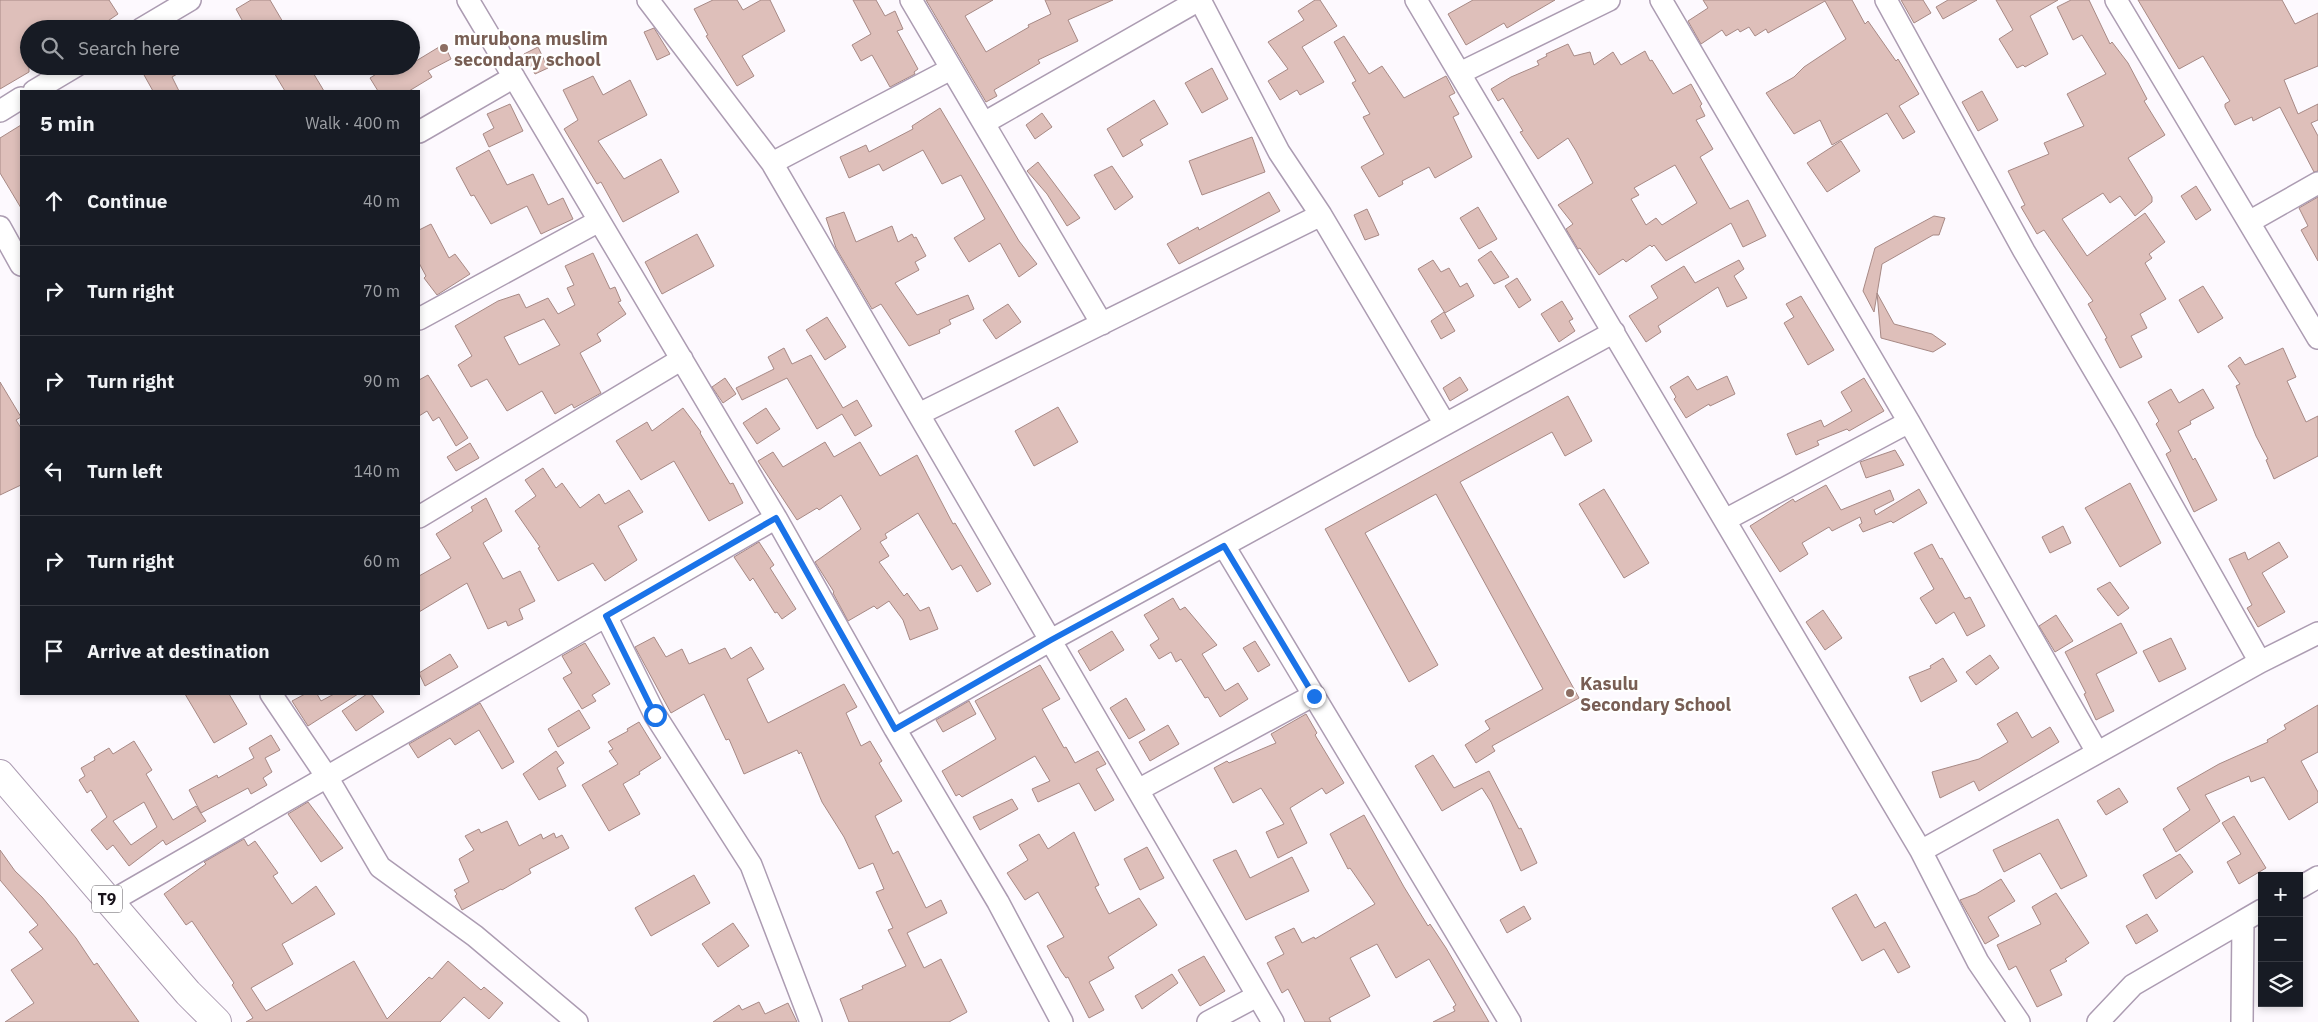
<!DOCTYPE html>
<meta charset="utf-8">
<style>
:root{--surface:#171b24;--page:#242831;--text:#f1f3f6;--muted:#9ea1a6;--line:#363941}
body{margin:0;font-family:"IBM Plex Sans",sans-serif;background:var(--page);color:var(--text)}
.controls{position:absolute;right:15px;bottom:15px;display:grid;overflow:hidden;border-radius:0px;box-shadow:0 2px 8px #0003}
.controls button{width:45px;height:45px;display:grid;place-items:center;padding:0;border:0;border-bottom:1px solid var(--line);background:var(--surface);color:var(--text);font:25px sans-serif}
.stop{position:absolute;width:15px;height:15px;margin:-11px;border:4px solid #1a73e8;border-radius:50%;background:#fff}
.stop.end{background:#1a73e8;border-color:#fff;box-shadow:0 1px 5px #0008}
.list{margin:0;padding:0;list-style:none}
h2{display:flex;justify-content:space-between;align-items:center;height:65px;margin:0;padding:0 20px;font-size:21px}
h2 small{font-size:16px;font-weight:400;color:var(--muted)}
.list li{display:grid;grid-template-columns:32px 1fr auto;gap:15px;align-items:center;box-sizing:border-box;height:90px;padding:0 20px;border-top:1px solid var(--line)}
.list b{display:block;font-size:19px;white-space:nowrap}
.list em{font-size:16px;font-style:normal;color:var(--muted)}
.icon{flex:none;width:28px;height:28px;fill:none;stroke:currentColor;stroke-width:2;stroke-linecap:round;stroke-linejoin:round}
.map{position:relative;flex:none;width:2318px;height:1022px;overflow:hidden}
.search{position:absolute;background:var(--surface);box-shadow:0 2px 8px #0003;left:20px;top:20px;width:400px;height:55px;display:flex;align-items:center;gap:12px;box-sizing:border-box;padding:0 18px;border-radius:28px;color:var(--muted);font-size:19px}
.panel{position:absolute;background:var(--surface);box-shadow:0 2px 8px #0003;left:20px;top:90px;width:400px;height:605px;border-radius:0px}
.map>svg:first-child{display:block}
.building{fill:#debfba;stroke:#a78985;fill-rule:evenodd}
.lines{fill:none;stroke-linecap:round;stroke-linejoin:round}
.street-casing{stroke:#ac9cb2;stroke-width:24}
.highway-casing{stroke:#ac9cb2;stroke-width:30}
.street{stroke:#fff;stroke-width:21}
.highway{stroke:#fff;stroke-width:28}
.route{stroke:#1a73e8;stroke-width:6}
.education-dot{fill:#8d6e63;stroke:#fff;stroke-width:2}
.labels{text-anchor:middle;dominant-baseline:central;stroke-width:4.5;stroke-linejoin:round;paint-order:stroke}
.shield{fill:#fff;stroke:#5d585e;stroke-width:1}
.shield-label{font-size:16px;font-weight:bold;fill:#171119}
.education-label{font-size:18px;font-weight:bold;fill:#785e54;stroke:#fff;text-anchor:start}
</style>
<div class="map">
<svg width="2318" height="1022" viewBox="0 0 2318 1022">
<rect width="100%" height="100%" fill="#fdf9fe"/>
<path class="building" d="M0,0H109L118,14L96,29H29V72L0,89Z
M251,0H270L287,29H247L236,9Z
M713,0H737L743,10L761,0H770L785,31L742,56L754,76L737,86L706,36L708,35L694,9Z
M853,0H876L885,16L895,11L903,29L897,31L918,69L914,72L915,74L890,87L872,55L861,61L852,45L871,34Z
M926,0H993L965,16L986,52L1029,27L1028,25L1051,14L1045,0H1113L1068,20L1078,41L1038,60L1040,63L994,90L997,96L986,102Z
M1315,0H1320L1337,26L1302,47L1324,82L1300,95L1297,90L1280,100L1268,81L1288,69L1268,42L1304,20L1298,11Z
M1473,0H1555L1507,28L1504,23L1466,45L1448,14Z
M1703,0H1852L1865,24L1868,21L1896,61L1898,59L1919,94L1899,106L1915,132L1903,139L1887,113L1832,145L1820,120L1794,134L1766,93L1794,77L1804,67L1846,39L1825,1L1768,33L1766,29L1755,36L1749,27L1740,32L1738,29L1726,36L1722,30L1701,44L1688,21L1708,8Z
M1901,0H1923L1931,13L1914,23Z
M1948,0H1977L1943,19L1936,7Z
M1996,0H2058L2030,16L2048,54L2025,67L2023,65L2017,68L1999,39L2013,30Z
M2071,0H2089L2110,44L2112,42L2128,63L2147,99L2144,101L2165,135L2128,158L2152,197V202L2135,216L2120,196L2110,203L2103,193L2062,219L2087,256L2145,213L2165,242L2149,254L2152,258L2145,263L2166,299L2140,314L2147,328L2131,336L2142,357L2120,368L2105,339L2107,338L2088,304L2093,301L2044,230L2037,234L2021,207L2025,205L2008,171L2049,154L2044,143L2084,126L2067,94L2106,74L2082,35L2073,40L2057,7Z
M2138,0H2282L2295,24L2318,13V66L2284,80L2298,114L2318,104V120L2311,123L2318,136V171L2314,172L2280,107L2253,121L2252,117L2235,125L2225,107V104L2230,101L2203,56L2179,69Z
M654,28L670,54L657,60L644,32Z
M1344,36L1369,74L1382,66L1404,98L1446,76L1455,93L1449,96L1459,114L1453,117L1472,157L1435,178L1429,167L1402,181L1403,184L1379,197L1361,167L1384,154L1363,117L1370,114L1352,83L1356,81L1334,42Z
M444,44L451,59L428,71L432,77L409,91H378L370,78L389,66H411V64Z
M1568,44L1574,56L1590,52L1594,65L1613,52L1621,65L1645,51L1650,61L1652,60L1673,94L1691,84L1702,104L1700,106L1705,116L1696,120L1713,149L1700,157L1730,209L1748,200L1766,236L1743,247L1731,223L1666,261L1654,245L1652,247L1650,245L1626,262L1623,259L1599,275L1580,248L1578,249L1566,229L1573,224L1558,205L1593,183L1576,151L1568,138L1538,159L1520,132L1523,131L1503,98L1498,101L1491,89L1511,77L1539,65L1537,61L1547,56L1546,54ZM1675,165L1697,203L1662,225L1656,218L1646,225L1631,199L1639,195L1634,188Z
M538,47L548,68L535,74L524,54Z
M139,66H191L172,77L179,91H153Z
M270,66H309L324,91H285Z
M1212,68L1228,99L1202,113L1185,83Z
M593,76L603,95L630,80L647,115L598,141L624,179L661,159L679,192L623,222L601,182L597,184L564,129L578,120L563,90Z
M1982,91L1998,120L1978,131L1962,102Z
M1154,100L1168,124L1140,140L1143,145L1123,157L1107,129Z
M510,104L523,131L489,147L483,134L494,128L487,114Z
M940,108L1019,241L1037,264L1019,277L1000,243L969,262L954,238L985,219L961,175L942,184L923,150L883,171L879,164L849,178L840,157L866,145L869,152L913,129L912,126Z
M1042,113L1052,127L1035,139L1026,125Z
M21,125V208L0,173V138Z
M1252,137L1265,172L1202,195L1189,161Z
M1841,141L1860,171L1827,192L1807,163Z
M489,150L507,185L533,174L548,205L563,198L573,219L541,234L527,206L491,224L474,195L471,196L456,168Z
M1038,162L1080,218L1067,226L1047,194L1027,171Z
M1112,166L1133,197L1115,210L1094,175Z
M2196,186L2211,210L2196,220L2181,196Z
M1269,192L1280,211L1179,264L1167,244L1198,227L1199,230Z
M2318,197V261L2301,230L2308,226L2299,208Z
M1478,207L1497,239L1479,249L1460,218Z
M1367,209L1379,235L1365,240L1354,215Z
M844,212L856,242L892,226L898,242L912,234L914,238L916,237L926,256L915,262L919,270L895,283L917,315L968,295L974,309L949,320L951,324L939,330L940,333L909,346L881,304L872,309L836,248L826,218Z
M1934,216L1945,218L1939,235H1933L1882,264L1874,312L1863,291L1875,248Z
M431,224L449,258L455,254L470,274L437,295L424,278L426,276L419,263V230Z
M697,234L714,266L662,294L645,262Z
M1491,251L1509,277L1494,284L1478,260Z
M593,253L610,289L615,287L621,301L618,302L626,314L597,334L601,341L580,353L601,393L574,408L572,404L555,414L542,391L507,411L487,379L471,387L458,365L472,356L455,326L498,301L519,294L526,308L548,298L558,314L575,305L567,288L574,285L565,266ZM544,319L560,345L519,365L504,337Z
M1433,260L1441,272L1449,268L1460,287L1467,283L1474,296L1445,313L1418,269Z
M1739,260L1744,269L1734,276L1747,298L1727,307L1718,287L1658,326L1661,332L1646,342L1629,316L1658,298L1651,286L1684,266L1695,283Z
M1517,278L1531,300L1519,308L1505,286Z
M2203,286L2223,318L2198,333L2179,300Z
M1877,293L1894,324L1932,334L1946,344L1933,352L1881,338Z
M1801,296L1834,350L1808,365L1784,323L1794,317L1786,304Z
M1562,301L1573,319L1569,321L1575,331L1559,342L1541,314Z
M1008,304L1021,322L996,339L983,320Z
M1444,312L1455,331L1441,339L1431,321Z
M827,317L846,347L825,360L806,330Z
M784,348L792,364L811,355L843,408L857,400L872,426L855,436L842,414L817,429L787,378L742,400L736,388L774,369L768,357Z
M2283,348L2296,377L2287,381L2306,422L2318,416V456L2274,479L2266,460L2268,459L2256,436L2236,386L2240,384L2228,366L2240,357L2245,365Z
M428,375L468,438L456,446L439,417L433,421L427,411L419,416V380Z
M1688,376L1697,390L1727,376L1735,394L1710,406L1709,404L1686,418L1674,399L1676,397L1670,387Z
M1460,377L1468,390L1450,401L1443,388Z
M725,378L736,394L723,403L712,387Z
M1864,378L1884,411L1849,431L1847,429L1817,441L1819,445L1796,455L1787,434L1821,420L1824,427L1852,411L1841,392Z
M0,382L21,417L16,420L21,428V485L0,495Z
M2171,389L2179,403L2203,389L2214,408L2190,421L2191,424L2178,431L2193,460L2195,458L2217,500L2194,512L2166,454L2171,451L2156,424L2159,421L2148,402Z
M1568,396L1592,441L1565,456L1552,432L1460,482L1579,698L1492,746L1495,751L1476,763L1465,745L1490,729L1485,721L1543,689L1436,494L1365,533L1438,665L1409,682L1325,529Z
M1058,407L1078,442L1034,466L1015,431Z
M683,408L701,432L700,433L730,484L733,483L743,503L709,521L674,461L641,480L616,441L647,422L652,431Z
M766,408L780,429L757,444L743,423Z
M825,442L834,457L860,442L880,476L917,455L953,524L955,523L991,584L977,592L961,565L952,570L918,513L885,534L887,538L880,542L889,556L879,562L904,596L907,593L920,611L929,607L938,629L910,640L903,620L889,601L877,609L874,606L848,621L833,593L834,592L815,562L861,529L841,495L819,510L817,508L797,520L758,461L773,452L783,467Z
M470,443L479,458L456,471L447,457Z
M1895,450L1904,465L1866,478L1860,462Z
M543,468L556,488L562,483L580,508L599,494L605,504L629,490L643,512L618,526L637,560L605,581L593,563L558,581L538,548L540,547L515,511L536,496L525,480Z
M2130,483L2161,543L2120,567L2085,508Z
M1826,485L1841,510L1890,490L1894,500L1874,510L1876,515L1919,489L1927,503L1893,523L1891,521L1863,532L1859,525L1862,523L1860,517L1832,531L1829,527L1802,543L1808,554L1780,572L1750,526L1793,499L1795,502Z
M1604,489L1649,563L1624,578L1579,504Z
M486,498L502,531L483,543L503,579L520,571L535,601L519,609L523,619L508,626L506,621L488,629L467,583L419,612V576L451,558L436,534L473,511L471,507Z
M2063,526L2071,543L2050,553L2042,537Z
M759,542L774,565L770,568L796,609L782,619L777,612L775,613L753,578L750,581L734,557Z
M2279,542L2288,557L2262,573L2285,612L2258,627L2247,608L2252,605L2229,559L2245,552L2248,560Z
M1932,544L1940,559L1942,558L1965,599L1970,597L1985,626L1967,636L1954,612L1936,624L1920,598L1934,589L1914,553Z
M2110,582L2129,608L2118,616L2097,589Z
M1173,598L1180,610L1185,607L1217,645L1202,654L1225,691L1238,683L1248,699L1220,717L1208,697L1205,698L1181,659L1176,662L1171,652L1159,659L1150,645L1159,639L1144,615Z
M1823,610L1842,638L1825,650L1806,622Z
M2056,615L2073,641L2055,652L2039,626Z
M2121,623L2137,653L2096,674L2114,711L2096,720L2084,694L2086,693L2065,652Z
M1112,631L1124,650L1090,671L1078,651Z
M654,637L666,657L682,649L689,664L725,648L731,659L751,647L764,669L747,679L768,723L844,684L857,707L846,713L861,746L870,741L882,761L879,763L902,801L875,816L893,854L898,851L904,863L926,908L941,900L947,913L907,933L924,968L941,959L967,1012L949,1022H849L840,999L863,989L862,986L906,966L888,930L893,928L876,892L884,889L873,863L859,869L844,837L822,802L801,752L799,754L797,750L744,774L729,739L726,740L704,694L671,713L635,647Z
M2171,638L2186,669L2159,682L2143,651Z
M1255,641L1270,665L1258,672L1243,648Z
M585,643L610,684L592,695L596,701L582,709L563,678L572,673L562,656Z
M450,654L458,667L425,686L419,673Z
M1990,655L1999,668L1976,685L1966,672Z
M1943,658L1957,681L1921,702L1909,677L1931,668L1930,666Z
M1040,665L1060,699L1042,709L1064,748L1066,747L1075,763L1098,751L1106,764L1096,769L1114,800L1095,811L1079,783L1038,802L1032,789L1050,781L1035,756L962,797L959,794L956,796L942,771L996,739L975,701Z
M185,694H229L247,724L214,743Z
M305,694H317L321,701L334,694H358L308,726L292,701Z
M367,694H371L384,712L356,731L342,711Z
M1126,698L1145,730L1129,739L1110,708Z
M969,701L976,714L943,732L936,720Z
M480,703L514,762L502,769L479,730L455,745L450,738L418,758L409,744Z
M2318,705V752L2301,761L2318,792V802L2289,820L2264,777L2251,782L2249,776L2205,795L2220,821L2176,852L2163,829L2190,810L2177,788L2219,764L2268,742L2267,740L2286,729L2284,725Z
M579,710L590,728L558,747L548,729Z
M2017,712L2032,738L2050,727L2059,742L1979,791L1974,781L1940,798L1932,772L1979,759L2008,742L1997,724Z
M1306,714L1317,733L1315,735L1344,783L1326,794L1322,788L1290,808L1307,843L1278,858L1266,832L1284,824L1261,788L1233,803L1214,768L1227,761L1229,763L1276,743L1271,734Z
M639,722L661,758L639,772L640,774L623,784L640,814L609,831L582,785L618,764L609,751L613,749L608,742L628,731L627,729Z
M1168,725L1179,744L1150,761L1139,742Z
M271,735L280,750L265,758L272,772L263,778L267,785L251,794L248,788L201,813L189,790L217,775L218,778L254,758L249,748Z
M134,741L152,770L146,774L173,820L196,806L206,821L166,845L163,840L129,866L113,845L107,850L91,830L107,817L91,790L87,793L79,780L85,776L81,768L95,760L94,757L109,748L113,754ZM144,802L157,827L131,845L113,821Z
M556,751L564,763L557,768L566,786L539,800L523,774Z
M1433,755L1454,788L1489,771L1519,829L1521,828L1537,863L1521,871L1491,802L1482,788L1442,811L1415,766Z
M2119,788L2128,802L2106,815L2097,801Z
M1012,799L1018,809L980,830L973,817Z
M308,802L343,848L321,862L288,814Z
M1364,815L1404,887L1428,926L1430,924L1446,948L1489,1022H1433L1455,1011L1453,1007L1456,1005L1429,959L1396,978L1377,944L1350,958L1370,996L1329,1018L1331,1022H1305L1288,989L1282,993L1267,963L1284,954L1275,937L1294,928L1302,943L1314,937L1315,939L1375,904L1350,868L1348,869L1330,834Z
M2234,816L2266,868L2239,884L2227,862L2241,854L2222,823Z
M2058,819L2087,876L2061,889L2040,853L2004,872L1993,850Z
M507,821L519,846L541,834L543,839L554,833L556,838L562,835L569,848L529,869L531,873L502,890L501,889L462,910L455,896L457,894L454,890L469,882L459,859L474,850L465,836L479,829L481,833Z
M1074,832L1099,885L1095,887L1109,914L1139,898L1157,925L1108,957L1114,968L1089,982L1104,1010L1089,1018L1068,977L1066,978L1061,971L1047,946L1064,937L1038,892L1025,900L1007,873L1028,860L1019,845L1039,834L1048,849Z
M244,839L248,846L255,841L278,873L273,876L292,904L316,886L335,914L282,944L293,964L251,988L266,1011L354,961L387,1019L429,977L432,979L448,961L481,990L484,987L503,1003L489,1019L464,997L440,1022H246L253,1018L232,985L234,983L192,921L186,925L164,894L206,864L204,862Z
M1147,847L1164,878L1140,890L1124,859Z
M0,850L15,871L42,897L76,938L94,965L97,963L139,1022H5L34,1003L11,970L43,949L29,932L38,925L0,880Z
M1236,850L1250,878L1292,857L1309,891L1246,920L1213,860Z
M2180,854L2193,872L2156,899L2143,875Z
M694,875L710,903L651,936L635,908Z
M2001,879L2015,901L1988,917L1999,936L1985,944L1960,900L1976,894Z
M2056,893L2089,943L2065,959L2067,961L2050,970L2062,995L2037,1007L2016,966L2009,970L1997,945L2041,924L2032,907Z
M1856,894L1875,928L1885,922L1910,967L1898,973L1884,949L1862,961L1832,908Z
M1524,906L1531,919L1507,933L1500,920Z
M2147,914L2158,931L2136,944L2126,926Z
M733,923L749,946L718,967L702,944Z
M1204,956L1225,991L1200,1006L1178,970Z
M1172,974L1178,983L1142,1009L1135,996Z
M759,1002L765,1014L788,1003L797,1022H713L739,1005L742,1010Z"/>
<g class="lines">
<g class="street-casing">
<path id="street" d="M468,0L776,518L895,729L998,902L1062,1022
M648,0L772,163L1273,1022
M911,0L1102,324
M1200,0L1279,152L1321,215L1445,424
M1416,0L1921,851L1978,962L2019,1022
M1661,0L1909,422L2097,752
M1886,0L2024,251L2126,424L2260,662
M2116,0L2318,338
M141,29L190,0
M1460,73L1609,0
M34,91L76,66
M0,111L21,98
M984,123L1199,0
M419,132L514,77
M772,163L951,69
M2249,222L2318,183
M0,227L21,265
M419,319L599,221
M919,414L1321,215
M419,517L682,359
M1725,520L1909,422
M1224,546L1510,1022
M606,616L655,715L751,865L811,1022
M271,694L327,777L380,867L475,936L577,1022
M895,729L1051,640L1614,332
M1138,790L1314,695
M1921,851L2260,662L2318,633
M2299,888L2318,877
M110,902L776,518
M1208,1022L1257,996
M2098,1022L2133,985L2243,921
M2242,1022L2243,921L2262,910"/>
</g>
<g class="highway-casing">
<path id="highway" d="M0,774L188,993L217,1022"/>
</g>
<use href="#street" class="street"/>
<use href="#highway" class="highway"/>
</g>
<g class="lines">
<path class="route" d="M655,715L606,616L776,518L895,729L1051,640L1224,546L1314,696"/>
</g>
<g class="education-dot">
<circle cx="444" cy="48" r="5"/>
<circle cx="1570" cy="693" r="5"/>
</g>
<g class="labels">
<rect class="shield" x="92" y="885.5" width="30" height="27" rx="4"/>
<g class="shield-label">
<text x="107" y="899">T9</text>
</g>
<g class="education-label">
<text x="454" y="38">murubona muslim<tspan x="454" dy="21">secondary school</tspan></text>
<text x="1580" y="683">Kasulu<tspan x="1580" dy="21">Secondary School</tspan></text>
</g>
</g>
</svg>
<div class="controls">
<button>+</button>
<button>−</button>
<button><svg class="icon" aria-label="layers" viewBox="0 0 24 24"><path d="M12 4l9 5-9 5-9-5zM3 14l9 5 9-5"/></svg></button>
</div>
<div class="stop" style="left:655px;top:715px"></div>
<div class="stop end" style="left:1314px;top:696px"></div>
<div class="search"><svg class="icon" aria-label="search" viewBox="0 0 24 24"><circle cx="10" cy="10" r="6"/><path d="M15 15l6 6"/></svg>Search here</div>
<section class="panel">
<h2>5 min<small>Walk · 400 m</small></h2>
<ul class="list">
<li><svg class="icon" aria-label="ahead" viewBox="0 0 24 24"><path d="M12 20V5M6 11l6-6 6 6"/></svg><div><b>Continue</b></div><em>40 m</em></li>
<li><svg class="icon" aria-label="right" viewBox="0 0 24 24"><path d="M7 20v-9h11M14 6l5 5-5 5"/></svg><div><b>Turn right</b></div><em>70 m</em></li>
<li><svg class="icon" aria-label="right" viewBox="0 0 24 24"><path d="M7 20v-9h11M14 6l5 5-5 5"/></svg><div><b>Turn right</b></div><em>90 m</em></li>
<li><svg class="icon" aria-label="left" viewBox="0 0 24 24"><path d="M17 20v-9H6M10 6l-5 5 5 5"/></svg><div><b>Turn left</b></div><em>140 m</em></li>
<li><svg class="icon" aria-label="right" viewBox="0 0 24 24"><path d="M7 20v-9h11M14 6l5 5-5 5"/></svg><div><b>Turn right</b></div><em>60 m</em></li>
<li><svg class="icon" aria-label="arrive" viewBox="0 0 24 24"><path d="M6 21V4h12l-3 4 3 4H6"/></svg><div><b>Arrive at destination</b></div></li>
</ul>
</section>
</div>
